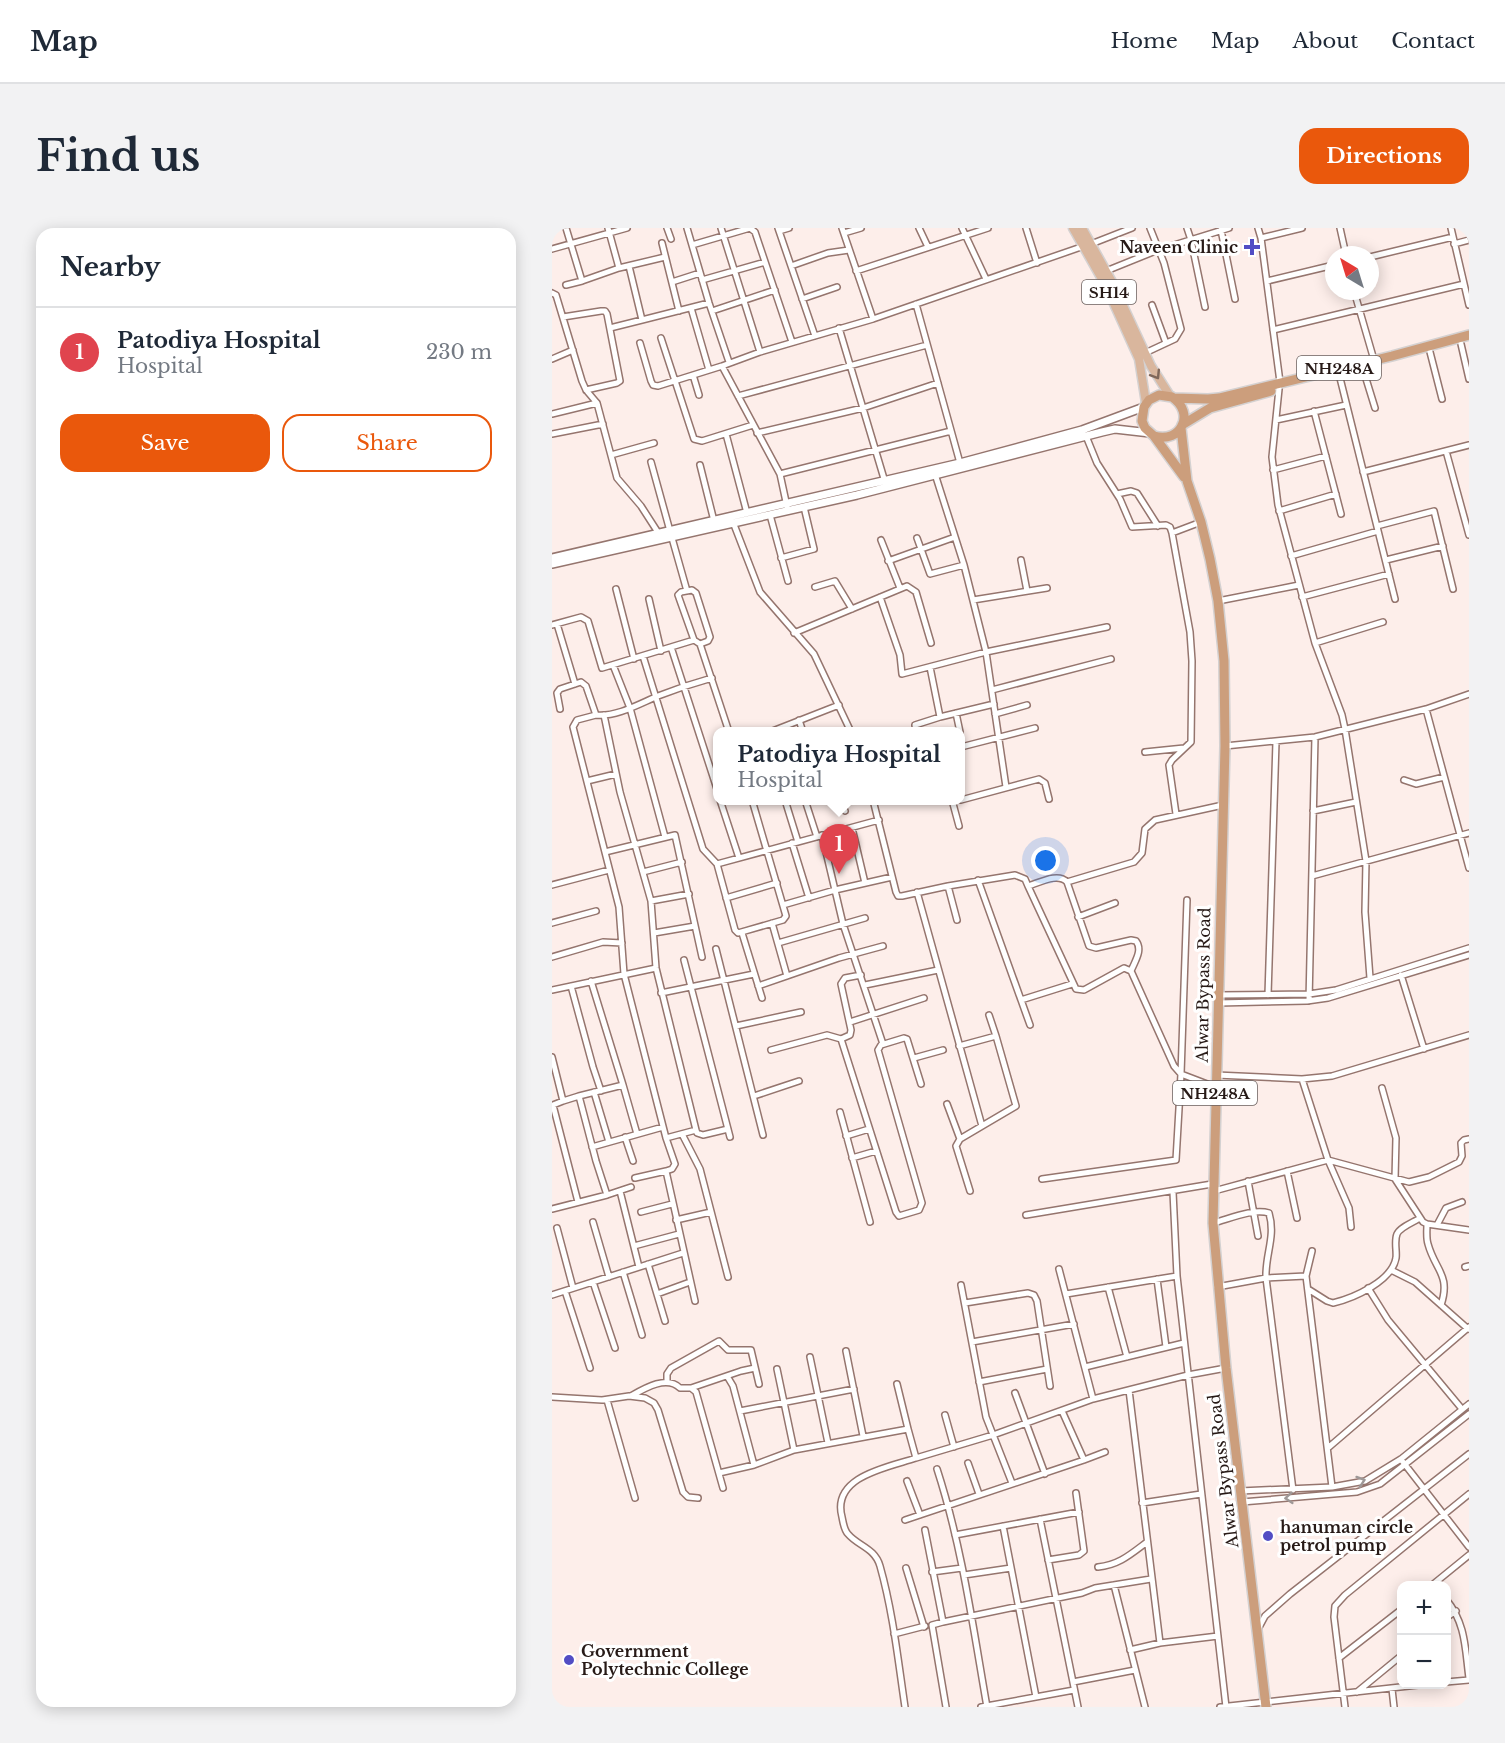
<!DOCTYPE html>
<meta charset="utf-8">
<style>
:root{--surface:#fff;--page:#f2f2f3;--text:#1f2937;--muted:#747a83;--line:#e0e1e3;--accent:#ea580c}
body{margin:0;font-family:"Libre Baskerville",serif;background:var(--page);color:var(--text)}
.controls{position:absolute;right:18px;bottom:18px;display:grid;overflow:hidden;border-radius:12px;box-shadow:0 3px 15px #0003}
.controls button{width:54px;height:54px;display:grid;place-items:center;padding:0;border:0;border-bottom:2px solid var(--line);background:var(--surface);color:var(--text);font:30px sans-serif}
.compass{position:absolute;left:773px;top:18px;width:54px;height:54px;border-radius:50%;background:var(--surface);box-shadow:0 3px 15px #0003;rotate:322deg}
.you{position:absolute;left:494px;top:633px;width:21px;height:21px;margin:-15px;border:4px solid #fff;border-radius:50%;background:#1a73e8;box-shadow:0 0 0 9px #1a73e833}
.badge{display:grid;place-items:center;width:39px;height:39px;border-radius:50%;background:var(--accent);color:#fff;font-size:20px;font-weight:700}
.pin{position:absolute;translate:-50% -50px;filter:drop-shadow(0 2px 3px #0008)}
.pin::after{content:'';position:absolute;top:32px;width:21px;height:18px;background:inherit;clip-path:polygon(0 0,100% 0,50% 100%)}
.popup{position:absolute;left:161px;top:499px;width:252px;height:78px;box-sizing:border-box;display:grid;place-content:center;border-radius:12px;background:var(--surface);filter:drop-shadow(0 2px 4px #0005);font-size:20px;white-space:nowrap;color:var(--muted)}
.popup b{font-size:22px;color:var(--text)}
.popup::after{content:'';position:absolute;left:50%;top:100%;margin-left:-12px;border:12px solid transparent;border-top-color:var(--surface)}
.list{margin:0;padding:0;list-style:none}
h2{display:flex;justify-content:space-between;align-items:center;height:78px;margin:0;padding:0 24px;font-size:26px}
h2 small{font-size:20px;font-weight:400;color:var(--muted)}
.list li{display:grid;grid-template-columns:39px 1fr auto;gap:18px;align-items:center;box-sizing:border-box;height:90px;padding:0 24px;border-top:2px solid var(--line)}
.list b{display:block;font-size:22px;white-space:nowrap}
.list p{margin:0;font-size:20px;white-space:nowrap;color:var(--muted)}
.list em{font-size:20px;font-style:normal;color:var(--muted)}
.actions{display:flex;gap:12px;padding:18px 24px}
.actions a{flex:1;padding:14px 0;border:2px solid var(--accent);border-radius:18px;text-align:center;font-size:21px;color:var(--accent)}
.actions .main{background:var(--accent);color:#fff}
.map{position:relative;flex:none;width:917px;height:1479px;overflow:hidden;border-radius:18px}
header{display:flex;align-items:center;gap:36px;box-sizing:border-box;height:84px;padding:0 30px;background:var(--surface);border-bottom:2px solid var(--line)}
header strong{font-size:28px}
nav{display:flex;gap:33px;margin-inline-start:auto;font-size:21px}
.intro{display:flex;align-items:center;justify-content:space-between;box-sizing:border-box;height:144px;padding:0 36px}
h1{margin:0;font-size:42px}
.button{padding:15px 27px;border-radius:18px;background:var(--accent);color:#fff;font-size:21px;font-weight:700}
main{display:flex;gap:36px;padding:0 36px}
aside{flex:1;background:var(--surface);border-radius:18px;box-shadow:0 3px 15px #0003}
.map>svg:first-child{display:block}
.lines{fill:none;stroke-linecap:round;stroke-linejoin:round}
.minor-casing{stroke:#95756e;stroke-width:8}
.tertiary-casing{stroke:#95756e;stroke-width:10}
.primary-casing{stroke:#d4d1d1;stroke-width:11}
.trunk-casing{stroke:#d4d1d1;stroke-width:12}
.minor{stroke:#fff;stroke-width:5}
.tertiary{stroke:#fff;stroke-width:7}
.primary{stroke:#d9b69d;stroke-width:8}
.trunk{stroke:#cc9e7c;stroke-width:9}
.oneway{stroke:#80685a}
.oneway2{stroke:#9e9897}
.poi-dot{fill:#524dc4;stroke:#fff;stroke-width:2}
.labels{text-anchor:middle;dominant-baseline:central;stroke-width:6;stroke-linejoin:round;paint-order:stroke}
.shield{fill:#fff;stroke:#685f5d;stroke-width:1.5}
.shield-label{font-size:15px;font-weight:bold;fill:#271a17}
.poi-label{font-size:16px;font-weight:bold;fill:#271a17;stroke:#fff;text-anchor:start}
.street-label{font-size:16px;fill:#271a17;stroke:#fff}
</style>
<header>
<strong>Map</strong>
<nav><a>Home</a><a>Map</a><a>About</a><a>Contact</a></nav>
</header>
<div class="intro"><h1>Find us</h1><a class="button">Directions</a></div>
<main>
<aside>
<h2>Nearby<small></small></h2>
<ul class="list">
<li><span class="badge" style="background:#e0444e">1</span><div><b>Patodiya Hospital</b><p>Hospital</p></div><em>230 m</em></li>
</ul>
<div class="actions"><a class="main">Save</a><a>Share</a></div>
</aside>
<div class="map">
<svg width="917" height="1479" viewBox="0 0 917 1479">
<rect width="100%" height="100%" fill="#fdeeea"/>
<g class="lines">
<g class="minor-casing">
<path id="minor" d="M14,0L30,53L67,40L113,29
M56,0L67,40
M115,0L119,11
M135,0L157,75L177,134
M169,0L208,124
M198,0L203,4L240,114
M226,0L263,108
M290,0L321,91
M367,0L376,19
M410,0L434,51
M474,0L485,35
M635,0L639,12L653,79
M706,0L709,10L728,154
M788,0L794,27
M899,0L917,77
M669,2L683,71
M227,3L237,0
M292,5L309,0
M709,10L750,0
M110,15L127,83
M539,16L580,0
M902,16L917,12
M140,17L198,0
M0,21L75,0
M818,29L901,9
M77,38L90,92L157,75
M239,38L276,25L297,22
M304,43L436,0
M554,43L606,22L677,0
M150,52L213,34
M715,53L782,37
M120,54L148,45
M14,57L30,53
M802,63L822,132
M0,65L4,67L30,153L34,162L45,175L65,250L89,278L107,306
M250,71L285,59
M364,76L408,235
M600,77L614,115
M139,80L157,142
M160,83L223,62
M11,89L49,83H53L55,86L68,153L65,155L34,162
M58,100L90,92
M287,100L333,254
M721,102L912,56
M109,110L142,211L150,213L201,197
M88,115L99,153L101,157L106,158L170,138L208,124L321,91L532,18
M909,116L917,151
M878,124L890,171
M593,125L623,111L629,101L612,35L598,0
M0,131L21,122
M170,138L228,246L236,283
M811,141L823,180
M787,146L843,371
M141,147L147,167
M727,161L720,229L726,277L763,415L790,487L793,501L814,633L813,684L818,750
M186,168L375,117
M762,183L789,286
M0,186L45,175
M724,192L794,177
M205,205L311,180L386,155
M0,206L51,196
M174,206L195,285
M534,208L545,235L568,271L580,299L614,297L618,299L620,305
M894,223L917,307
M59,227L102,215
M99,234L118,303
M148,237L162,293
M721,242L774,228
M811,244L917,217
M228,246L399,203
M383,246L412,337L434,424L454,559
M565,266L579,263L585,265L606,298
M727,283L784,266
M218,287L236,353
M181,294L208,364L262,426L299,504
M825,298L882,283L901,361
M120,310L135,363
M365,310L378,346L412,337
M329,312L348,360
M739,328L826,303
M229,330L262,321L252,279
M469,332L475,363
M834,332L891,318
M336,333L403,309
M263,359L283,353L300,381
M64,361L82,431
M328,369L348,427L350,446L434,424L555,399
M750,369L837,346
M97,371L109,423
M421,372L495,360
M666,373L747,357
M5,396L23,456
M0,397L29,389L36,393L50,440L142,412
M242,405L355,358L364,364L379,415
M763,415L831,394
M148,416L156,413L158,409L144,365L140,362L129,364L126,367L142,412L148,416L177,504
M119,419L166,564
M91,428L151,621L165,636L183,702L186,705L231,692L234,688L200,572
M61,437L78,480L113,609
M378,439L388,489
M440,462L559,431
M8,481L5,465L8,461L29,454L34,458L44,487C65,489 87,476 106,468C124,461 142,455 160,450
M874,481L917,640
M404,485L408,504
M443,486L475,477
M44,487L25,492L21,499L67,679L72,746L114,910L123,936L120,941L114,943L143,1073
M52,487L68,564L99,673L104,740L144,902L145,905L151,907L176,901
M247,492L251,504
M218,504L287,477
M364,504L363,497L388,489L442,476
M673,518L763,509L874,481L917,466
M409,519L483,500
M593,524L632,520
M852,552L864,556L892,549
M35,553L64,546
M168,572L187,630
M233,572L246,614
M253,572L265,609
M289,572L293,583
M321,572L344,664L346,668H350L396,658L463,647L473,651L476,658C487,655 506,644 515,654L582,634L590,625L593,601L603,592L671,577
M400,572L407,598
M409,572L487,551L493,555L497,571
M761,583L804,574
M624,586L617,537L620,532L639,514L640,433L638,404L620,305L649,294
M300,600L313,655
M270,607L291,696L331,816
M240,615L257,670
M53,624L123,607L150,729
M165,636L327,592
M91,644L130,634
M760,648L917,605
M426,652L478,797
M515,654L537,718L544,720L579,712L584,713C591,722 583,733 579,743
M0,657L57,642
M396,658L405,692
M476,658L524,761L532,762L572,740L579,743L622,838L629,846L663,859
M365,664L430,898L408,911L404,918L418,963
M174,670L225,655
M99,673L137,666
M231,677L283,662L340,649
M526,689L563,675
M0,695L44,683
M220,695L235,748L287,730L331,718
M102,705L143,698
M190,705L210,770
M226,715L313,690
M164,721L211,907
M0,729L51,714L70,715
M132,732L178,909
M309,747L293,750L289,756L299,802L298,807L289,811L344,984L347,988L367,982L370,975L326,822L329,817L352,810L355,811L369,856
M849,747L872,821
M39,753L71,857
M313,757L386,742
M19,758L41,839L49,863
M206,758L235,748
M0,762L104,740
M109,765L202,746
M667,767L757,766L784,762L917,720
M716,767L724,514
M469,772L520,756
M757,773L763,509
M666,775L755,773L776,770L917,727
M437,787L444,808
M298,794L372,770
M184,798L249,784
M407,818L444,808L464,878L430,898
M219,822L275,807L289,811
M0,829L11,873L1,877L26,974
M362,830L391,822
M664,847L750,851L780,848L917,807
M750,851L776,932L797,980L799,999
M830,860L844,910L843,951L871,994L875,996L917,1002
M42,864L57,914
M27,868L71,857L85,906
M202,868L247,853
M395,876L408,911
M288,884L318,994
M130,906L148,941L176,1049
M294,908L317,901
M73,909L81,933
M114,910L144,902
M40,919L111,899
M300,930L324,923
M735,943L745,990
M83,950L114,943
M490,951L624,932L629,846L635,672
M696,953L706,1008
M68,963L87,1039
M662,963L776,932L857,954L877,949L907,934L910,928L909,915L912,912L917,911
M621,964L625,1048L674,1479
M55,967L79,959
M0,981L55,967L44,933L27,868L11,873
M89,984L120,976
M474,987L660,956
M124,992L159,984
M41,994L57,1049
M661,995C677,991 701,980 717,985C724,1009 713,1026 714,1050L741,1262
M875,996C875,1002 874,1010 876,1016C883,1042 899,1047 889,1077
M885,997L894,980L910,974
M5,1000L21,1060
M82,1018L127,1006
M760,1023L754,1048L780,1259
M96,1036L113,1093
M913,1039L917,1038
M507,1041L541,1171
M839,1042L863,1054L916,1101
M71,1044L90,1107
M605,1051L614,1119
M41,1054L63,1120
M409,1057L434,1189L460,1255
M556,1059L575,1129
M665,1059L714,1050L754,1048
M816,1060L836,1092L910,1181
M756,1061L775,1073L781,1075C802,1070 840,1053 844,1030C845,1023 842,1013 845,1006C848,999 862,994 868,990
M13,1063L38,1140
M105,1066L138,1054
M514,1066L625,1048
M0,1067L131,1025
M413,1075L476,1065L482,1067L485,1073L498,1158
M420,1114L522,1096
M294,1123L311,1208
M258,1129L276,1215
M533,1139L632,1115
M225,1141L242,1222
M175,1148L181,1158L202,1237
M115,1154V1146L119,1140L167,1113L176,1122H199L207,1156
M427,1154L495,1141
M345,1156L356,1201
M139,1160L189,1143L203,1140
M577,1162L608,1415
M463,1165L493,1246
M79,1168C93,1160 115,1147 128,1160H139L144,1164L171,1260
M0,1169L50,1172L77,1168L93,1170L102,1175L106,1182L131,1264L136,1269L146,1270
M55,1172L83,1270
M188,1183L302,1161
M393,1187L402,1219
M777,1219L917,1099
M532,1232L553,1224
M851,1234L917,1319
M416,1235L427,1266
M385,1241C410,1318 421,1399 435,1479
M167,1245L202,1237L242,1222L356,1201L364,1230L441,1207L541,1171L636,1147L674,1140
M355,1253L368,1287
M688,1263L780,1259L813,1253L849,1231L917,1176
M690,1274L805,1264L828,1256L917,1186
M590,1275L649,1266
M488,1291L526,1479
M353,1292L532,1232L510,1183
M451,1298L484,1469
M373,1302L391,1394L530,1365L543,1360L599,1351
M403,1307L527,1284
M496,1332L527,1327L532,1323L524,1265
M546,1339C567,1337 579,1326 595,1314
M354,1340L372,1399
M380,1344L410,1340
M412,1347L459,1340
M562,1357L593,1479
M879,1358L917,1327
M894,1371C914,1396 913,1420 917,1450
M894,1390L904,1383
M391,1394L380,1397L394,1479
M706,1401L713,1388L738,1366L917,1226
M342,1406L373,1398
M578,1422L608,1415L666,1408
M787,1430L850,1381
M521,1454L583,1442
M894,1454L917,1452
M840,1461L842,1479
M805,1464L850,1427
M353,1479C346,1432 341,1384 328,1338C323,1320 306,1318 296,1306C292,1302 291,1294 290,1289C279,1248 337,1239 364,1230
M429,1479L522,1462
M668,1479L875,1456
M793,1479L782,1389L783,1378L793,1367L917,1266"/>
</g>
<g class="tertiary-casing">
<path id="tertiary" d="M0,330L408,235L530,202L592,179
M0,336L305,267L550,204L563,201L598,205"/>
</g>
<g class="primary-casing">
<path id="primary" d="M521,0L554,58L587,131L594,175
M530,0L560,54L599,138L618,168"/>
</g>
<g class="trunk-casing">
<path id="trunk" d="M622,170L656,171L667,170L840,128L917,107
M630,197L658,180L719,163
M629,200L635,253L649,294L658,331L666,373L672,433L673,518L661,995L674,1140L714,1479
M602,208C629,216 644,185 620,169L607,167L597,172L592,179L590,193L593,200L602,208L632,249"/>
</g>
<use href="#minor" class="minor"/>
<use href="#tertiary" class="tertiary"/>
<use href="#primary" class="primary"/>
<use href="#trunk" class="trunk"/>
</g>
<defs><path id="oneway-chevron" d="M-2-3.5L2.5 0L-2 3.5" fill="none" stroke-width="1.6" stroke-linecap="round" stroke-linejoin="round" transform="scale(1.5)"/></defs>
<use class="oneway" href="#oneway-chevron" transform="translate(604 147) rotate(58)"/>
<g class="oneway2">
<use href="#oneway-chevron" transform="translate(809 1253) rotate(-18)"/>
<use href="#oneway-chevron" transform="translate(737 1270) rotate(175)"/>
</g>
<g class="poi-dot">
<path d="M697 10h6v6h6v6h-6v6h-6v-6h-6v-6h6z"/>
<circle cx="716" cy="1308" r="6"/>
<circle cx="17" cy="1432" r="6"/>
</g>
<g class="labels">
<g class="shield">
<rect x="530" y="52" width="54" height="24" rx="4.5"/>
<rect x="745" y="128" width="84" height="24" rx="4.5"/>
<rect x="621" y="853" width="84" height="24" rx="4.5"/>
</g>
<g class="shield-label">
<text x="557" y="64">SH14</text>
<text x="787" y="140">NH248A</text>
<text x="663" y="865">NH248A</text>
</g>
<g class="poi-label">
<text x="686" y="19" text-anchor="end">Naveen Clinic</text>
<text x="728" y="1299">hanuman circle<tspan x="728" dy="18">petrol pump</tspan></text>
<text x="29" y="1423">Government<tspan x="29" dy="18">Polytechnic College</tspan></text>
</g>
<g class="street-label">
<text transform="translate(651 757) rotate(-89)">Alwar Bypass Road</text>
<text transform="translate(671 1243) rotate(-97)">Alwar Bypass Road</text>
</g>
</g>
</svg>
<div class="controls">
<button>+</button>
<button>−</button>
</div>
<svg class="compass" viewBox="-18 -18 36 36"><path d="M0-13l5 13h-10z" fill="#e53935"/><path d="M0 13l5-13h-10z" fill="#747a83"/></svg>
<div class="you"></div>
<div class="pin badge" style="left:287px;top:646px;background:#e0444e">1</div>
<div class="popup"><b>Patodiya Hospital</b>Hospital</div>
</div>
</main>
